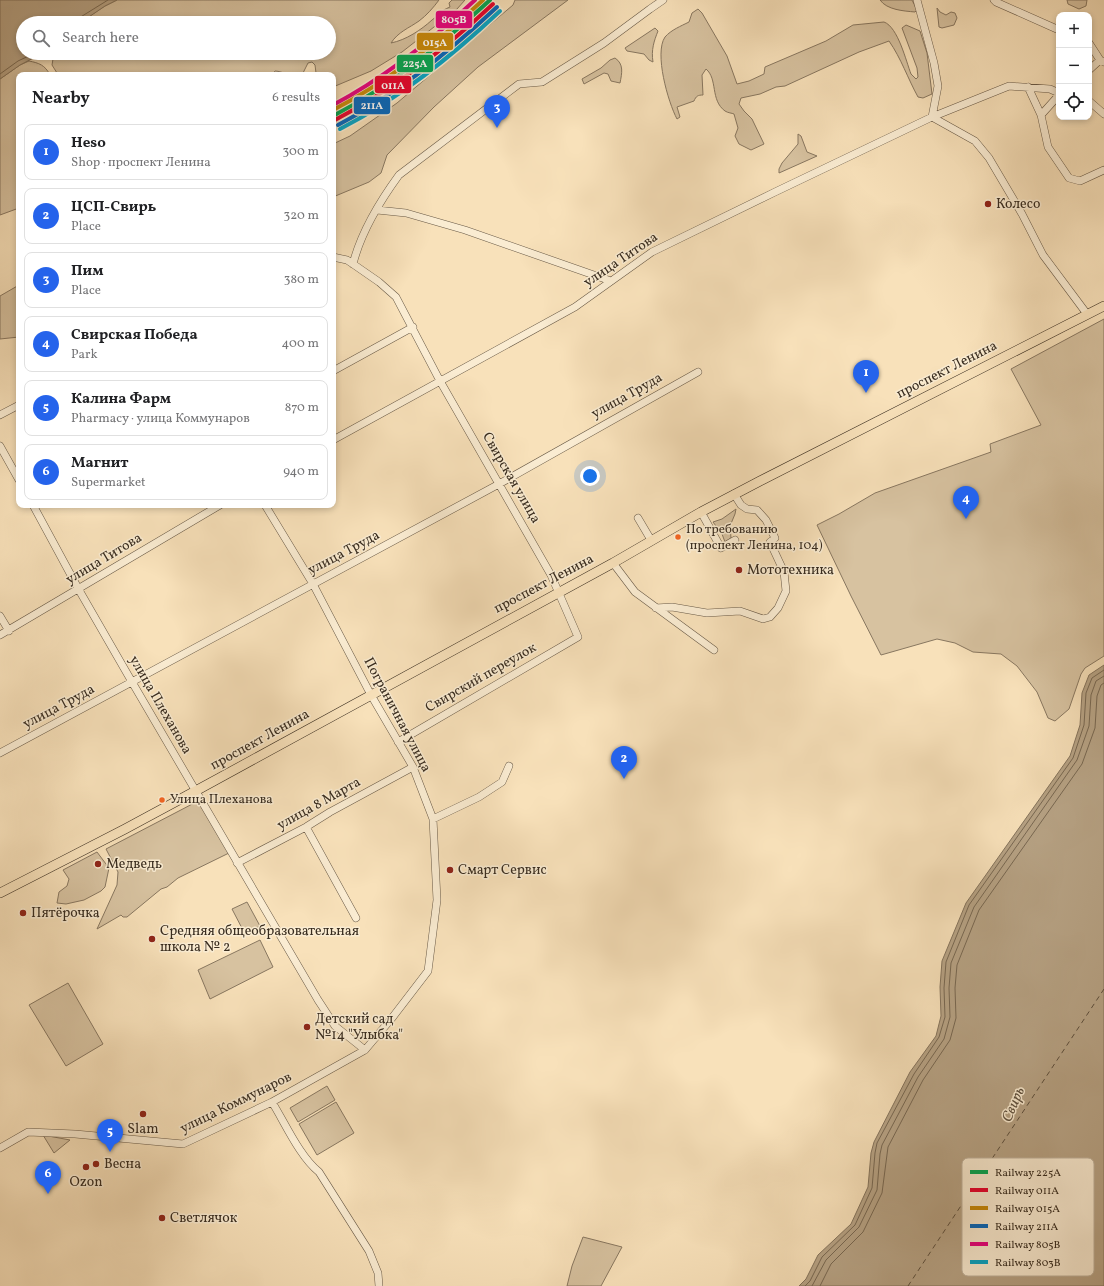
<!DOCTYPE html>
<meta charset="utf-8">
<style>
:root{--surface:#fff;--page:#f6f6f6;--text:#202124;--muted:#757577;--line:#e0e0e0;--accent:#2563eb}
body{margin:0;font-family:Vollkorn,serif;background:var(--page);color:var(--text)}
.controls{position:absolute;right:12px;top:12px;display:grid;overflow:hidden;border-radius:8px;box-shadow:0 2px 6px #0003}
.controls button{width:36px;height:36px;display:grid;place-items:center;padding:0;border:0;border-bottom:1px solid var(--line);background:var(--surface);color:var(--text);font:20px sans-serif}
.you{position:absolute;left:590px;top:476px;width:14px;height:14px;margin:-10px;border:3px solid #fff;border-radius:50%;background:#1a73e8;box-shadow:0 0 0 6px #1a73e833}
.badge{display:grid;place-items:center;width:26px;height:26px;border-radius:50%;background:var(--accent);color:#fff;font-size:13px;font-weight:700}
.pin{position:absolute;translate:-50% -33px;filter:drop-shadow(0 1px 2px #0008)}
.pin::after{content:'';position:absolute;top:21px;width:14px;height:12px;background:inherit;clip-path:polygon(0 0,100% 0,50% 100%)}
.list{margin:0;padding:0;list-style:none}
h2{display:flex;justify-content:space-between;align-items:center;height:52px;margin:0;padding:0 16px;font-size:17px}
h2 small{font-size:13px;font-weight:400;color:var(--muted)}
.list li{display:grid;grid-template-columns:26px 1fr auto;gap:12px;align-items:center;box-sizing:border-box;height:56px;margin:0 8px 8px;padding:0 8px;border:1px solid var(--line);border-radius:8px}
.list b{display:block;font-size:15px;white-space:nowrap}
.list p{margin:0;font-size:13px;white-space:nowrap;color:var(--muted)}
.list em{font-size:13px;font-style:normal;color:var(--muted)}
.icon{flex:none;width:22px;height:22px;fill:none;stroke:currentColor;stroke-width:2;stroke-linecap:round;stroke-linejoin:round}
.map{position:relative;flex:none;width:1104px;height:1286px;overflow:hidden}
.search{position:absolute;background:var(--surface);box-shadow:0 2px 6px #0003;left:16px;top:16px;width:320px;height:44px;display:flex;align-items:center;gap:10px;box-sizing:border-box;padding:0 14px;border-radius:22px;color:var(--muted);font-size:15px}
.panel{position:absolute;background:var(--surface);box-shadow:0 2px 6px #0003;left:16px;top:72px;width:320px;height:436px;border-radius:8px}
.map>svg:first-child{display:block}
.green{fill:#d7c2a0;stroke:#887760}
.water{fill:#b7a385;stroke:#84735c}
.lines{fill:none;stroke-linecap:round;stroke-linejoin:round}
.shore{stroke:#786852;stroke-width:1}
.ferry{stroke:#5e503e;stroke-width:1;stroke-dasharray:5 4;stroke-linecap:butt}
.minor-casing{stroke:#685946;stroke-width:8}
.major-casing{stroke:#382c1f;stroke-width:10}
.minor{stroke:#faecd2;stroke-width:7}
.major{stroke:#f8e1ba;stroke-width:9}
.rail-1-casing{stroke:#faecd2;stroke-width:7}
.rail-2-casing{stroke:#faecd2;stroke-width:7}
.rail-3-casing{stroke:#faecd2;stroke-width:7}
.rail-4-casing{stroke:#faecd2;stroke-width:7}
.rail-5-casing{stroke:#faecd2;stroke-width:7}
.rail-6-casing{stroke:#faecd2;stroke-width:7}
.rail-1{stroke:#00a651;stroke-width:4}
.rail-2{stroke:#e4002b;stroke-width:4}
.rail-3{stroke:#c78808;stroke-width:4}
.rail-4{stroke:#0065bd;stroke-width:4}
.rail-5{stroke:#e5007d;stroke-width:4}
.rail-6{stroke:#03a3c5;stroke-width:4}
.poi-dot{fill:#8f2418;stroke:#faecd2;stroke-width:1.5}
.bus-dot{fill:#f26522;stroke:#faecd2;stroke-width:1.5}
.labels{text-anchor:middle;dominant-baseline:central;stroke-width:3;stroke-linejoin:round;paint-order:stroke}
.bus-label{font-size:13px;fill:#382c1f;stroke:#faecd2;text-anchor:start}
.poi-label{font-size:14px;fill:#382c1f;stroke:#faecd2;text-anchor:start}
.street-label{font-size:14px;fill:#382c1f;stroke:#faecd2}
.water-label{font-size:15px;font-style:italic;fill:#5e503e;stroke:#faecd2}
.key{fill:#faecd2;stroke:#c0b29c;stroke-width:1}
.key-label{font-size:11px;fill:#382c1f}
.line-badge{stroke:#faecd2;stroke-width:1.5}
.badge-label{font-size:11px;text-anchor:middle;font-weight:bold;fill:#fff}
</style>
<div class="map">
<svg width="1104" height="1286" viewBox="0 0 1104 1286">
<rect width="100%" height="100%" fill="#f8e1ba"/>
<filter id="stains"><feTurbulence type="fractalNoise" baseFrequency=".005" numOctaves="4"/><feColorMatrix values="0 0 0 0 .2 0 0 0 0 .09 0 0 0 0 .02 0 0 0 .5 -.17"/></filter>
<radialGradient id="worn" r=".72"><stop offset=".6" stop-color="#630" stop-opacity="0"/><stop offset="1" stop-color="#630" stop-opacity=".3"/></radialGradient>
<path class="green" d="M117,0H439C433,8 427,15 419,21C409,28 398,32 391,43C406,40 421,30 432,20C440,14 440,11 450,7L449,3L452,0H465L457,9L402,52L371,71L333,87V75H318L316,73L315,65L312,62L308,63C306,66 305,70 303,73C299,80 282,71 275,71L272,75H65L57,73L52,65L54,53H329V23H82V21L105,6Z
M515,0H568L478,67L434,107L387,155L381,173L369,182L333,197V144L350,136L397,103L513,5Z
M880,0H912L917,10L915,12C904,11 887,10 880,0Z
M1067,0H1087L1086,6L1079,9L1068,4Z
M937,8L940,12L946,15L951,12L955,13L957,18L954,25L942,28L939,27Z
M698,9L702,13L727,56L737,84L749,81L764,74L765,67L826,41L853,25L884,22C898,27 906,61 911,74L916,79L918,77L917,68L902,28L906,25L920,31L927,53L932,94L923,98L918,97C908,79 901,58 889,41L859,52L785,86L776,87L760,94L741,98L739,104L744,111L752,119L764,144L751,150L739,144L735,136L738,128L734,114C732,113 728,113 725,111C710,100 718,79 706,69L702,75L703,95C698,95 696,96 694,101L677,107L680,117L677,119C668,102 654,53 665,37C671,30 681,26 689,22L692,13Z
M655,28L658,31C654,41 651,50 653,62L649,60L644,54L627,51L625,48Z
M615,58C624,64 622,73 620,83L611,81L608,74L604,73L584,84L582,79L601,68L610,60Z
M29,61C39,63 45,65 50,75H19V208L0,215V79L20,65Z
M798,134L801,136L807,152L817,156L779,173V169L782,163L798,144Z
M19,285V337L0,339V296Z
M1104,319V656L1085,668L1081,674L1069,709L1055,721L1048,718L1037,692L1017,666L1001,654L973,652L955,643L937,639L881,655L851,596L817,525L839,514L875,493L991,452L990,444L1041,425L1011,369Z
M736,509L735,514L730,526L731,538L725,542L722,534L713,522L722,519Z
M200,800L229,853L178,878L167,887L161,889L127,917H123L121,915L97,929L117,885L118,872L106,849Z
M97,852L109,868L105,887L101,891L84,900L66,904L57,903L59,892L67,886L69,879L63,870Z
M247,902L260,926L245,934L232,909Z
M260,940L273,967L210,999L198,970Z
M68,983L103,1044L66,1066L29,1005Z
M327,1086L335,1100L298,1122L290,1108Z
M336,1102L354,1133L317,1155L299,1124Z
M43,1135L70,1140L54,1153Z
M583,1237L622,1247L601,1286H567L572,1266Z"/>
<path class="water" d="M0,0H117L105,6L80,23H23V53H43L20,65L0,79Z
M1104,665V1286H799L806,1279L818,1255L851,1224L868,1187L871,1153L874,1142L910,1072L936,1036L941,1016L940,987L942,961L966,903L1070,756L1080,725L1082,693L1089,675Z"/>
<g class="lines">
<path class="shore" d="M77,23L79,18L108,0
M0,74L18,61L35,53
M805,1286L810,1281L822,1257L855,1225L872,1188L875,1153L877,1143L914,1074L939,1037L945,1017L944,988L946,962L969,905L1073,758L1084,725L1086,693L1092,678L1104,670
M812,1286L826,1260L859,1227L877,1190L880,1154L882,1145L918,1077L944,1039L950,1017L949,988L951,963L974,907L1077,760L1089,726L1091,695L1096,681L1104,676
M820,1286L831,1264L863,1232L882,1193L888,1147L923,1080L950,1040L956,1018L955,988L957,965L979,910L1082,764L1095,728L1097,696L1101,685L1104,683"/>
<path class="ferry" d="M908,1286L1104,989"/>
<g class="minor-casing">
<path id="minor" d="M917,0L934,63L938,86L932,117
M994,0L996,2L1059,30
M1089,43L1100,60L1104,62
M1089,70L1100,60
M1028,87L1041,115L1059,95
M1089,101L1104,114
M1041,115L1048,147L1069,178L1080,181L1104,170
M932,117L975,141L989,158L1022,214L1043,255L1087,314
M377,210L406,213L465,230L611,281
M333,257L347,260L353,264L379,282L396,297L440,381L551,575L578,637L398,742
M353,264C361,232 380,201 399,175L519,84L542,82L604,43L650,9L663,0
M333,371L413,327
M0,415L19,405
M333,440L575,307L652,252L775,192L932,117L1009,86L1050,89L1059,93
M0,446L19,480
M33,505L79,590L132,682L318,1000L335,1026L365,1050
M701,512L721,548L735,540
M638,518L651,540
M613,563L635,592L714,650
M656,608L672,607L707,613L740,611L763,619L770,617L778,608L786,591L784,572L770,542L775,538L766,520L757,510L747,509L741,505L734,494
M0,616L9,631
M0,635L220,505
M0,753L499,484L698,372
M433,819L479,797L502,782L509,766
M306,827L356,918
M237,863L306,827L330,812L413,767
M272,1102C285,1123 300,1157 319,1172L369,1251L378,1273L379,1286
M0,1148L28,1132L75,1134L183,1144L272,1102L365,1050L392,1018L428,971L437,900L433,819L413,767L371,695L313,584L265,505"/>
</g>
<g class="major-casing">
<path id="major" d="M0,893L125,829L201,788L613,563L701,512L760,481L1104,306"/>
</g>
<use href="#minor" class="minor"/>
<use href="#major" class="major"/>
<g class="rail-1-casing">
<path id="rail-1" d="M333,116C392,85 441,45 490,0"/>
</g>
<g class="rail-2-casing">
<path id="rail-2" d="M335,120C394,89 445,49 493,4"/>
</g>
<g class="rail-3-casing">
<path id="rail-3" d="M333,110C389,81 437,43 483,0"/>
</g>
<g class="rail-4-casing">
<path id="rail-4" d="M338,125C397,94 448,53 497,7"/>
</g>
<g class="rail-5-casing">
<path id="rail-5" d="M333,105C386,77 432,40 475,0"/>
</g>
<g class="rail-6-casing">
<path id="rail-6" d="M340,129C400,98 451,57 500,11"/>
</g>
<use href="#rail-1" class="rail-1"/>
<use href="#rail-2" class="rail-2"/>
<use href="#rail-3" class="rail-3"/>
<use href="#rail-4" class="rail-4"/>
<use href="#rail-5" class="rail-5"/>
<use href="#rail-6" class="rail-6"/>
</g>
<g class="poi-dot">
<circle cx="988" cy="204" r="4"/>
<circle cx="739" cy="570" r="4"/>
<circle cx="98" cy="864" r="4"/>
<circle cx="450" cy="870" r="4"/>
<circle cx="23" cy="913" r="4"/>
<circle cx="152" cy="939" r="4"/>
<circle cx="307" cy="1027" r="4"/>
<circle cx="143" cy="1114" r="4"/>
<circle cx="96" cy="1164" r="4"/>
<circle cx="86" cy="1167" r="4"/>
<circle cx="162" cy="1218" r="4"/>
</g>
<g class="bus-dot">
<circle cx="678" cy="537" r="3.5"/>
<circle cx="162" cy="800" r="3.5"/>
</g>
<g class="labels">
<g class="bus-label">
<text x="686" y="530">По требованию<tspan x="686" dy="16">(проспект Ленина, 104)</tspan></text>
<text x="170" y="800">Улица Плеханова</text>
</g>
<g class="poi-label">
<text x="996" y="204">Колесо</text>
<text x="747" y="570">Мототехника</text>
<text x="106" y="864">Медведь</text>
<text x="458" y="870">Смарт Сервис</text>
<text x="31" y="913">Пятёрочка</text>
<text x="160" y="931">Средняя общеобразовательная<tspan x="160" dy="16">школа № 2</tspan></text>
<text x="315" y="1019">Детский сад<tspan x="315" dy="16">№14 "Улыбка"</tspan></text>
<text x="143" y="1129" text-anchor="middle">Slam</text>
<text x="104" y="1164">Весна</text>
<text x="86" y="1182" text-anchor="middle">Ozon</text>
<text x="170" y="1218">Светлячок</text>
</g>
<g class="street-label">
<text transform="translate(621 260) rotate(-34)">улица Титова</text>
<text transform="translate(947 370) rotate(-27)">проспект Ленина</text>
<text transform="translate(627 396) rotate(-29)">улица Труда</text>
<text transform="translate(511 478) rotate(60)">Свирская улица</text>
<text transform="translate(344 553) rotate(-28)">улица Труда</text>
<text transform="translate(104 559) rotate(-31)">улица Титова</text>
<text transform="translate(544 584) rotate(-28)">проспект Ленина</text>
<text transform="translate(481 678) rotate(-30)">Свирский переулок</text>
<text transform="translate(160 705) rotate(60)">улица Плеханова</text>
<text transform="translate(59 707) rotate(-28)">улица Труда</text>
<text transform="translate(397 715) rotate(62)">Пограничная улица</text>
<text transform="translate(260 740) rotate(-29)">проспект Ленина</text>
<text transform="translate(319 804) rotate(-29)">улица 8 Марта</text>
<text transform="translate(236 1103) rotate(-26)">улица Коммунаров</text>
</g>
<g class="water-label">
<text transform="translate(1014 1105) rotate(-67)">Свирь</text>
</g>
</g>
<rect x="962" y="1158" width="132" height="118" rx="6" class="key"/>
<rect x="970" y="1170" width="18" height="4" fill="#00a651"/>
<rect x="970" y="1188" width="18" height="4" fill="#e4002b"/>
<rect x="970" y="1206" width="18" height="4" fill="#c78808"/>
<rect x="970" y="1224" width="18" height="4" fill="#0065bd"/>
<rect x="970" y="1242" width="18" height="4" fill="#e5007d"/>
<rect x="970" y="1260" width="18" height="4" fill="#03a3c5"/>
<g class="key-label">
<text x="995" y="1176">Railway 225А</text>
<text x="995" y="1194">Railway 011А</text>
<text x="995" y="1212">Railway 015А</text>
<text x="995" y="1230">Railway 211А</text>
<text x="995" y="1248">Railway 805В</text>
<text x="995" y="1266">Railway 803В</text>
</g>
<g class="line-badge">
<rect x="435" y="10" width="38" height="19" rx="4" fill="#e5007d"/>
<rect x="416" y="32" width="38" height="19" rx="4" fill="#c78808"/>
<rect x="396" y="54" width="38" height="19" rx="4" fill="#00a651"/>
<rect x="374" y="75" width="38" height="19" rx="4" fill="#e4002b"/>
<rect x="353" y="96" width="38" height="19" rx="4" fill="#0065bd"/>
</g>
<g class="badge-label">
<text x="454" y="23">805В</text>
<text x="435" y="46">015А</text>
<text x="415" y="67">225А</text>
<text x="393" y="89">011А</text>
<text x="372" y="109">211А</text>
</g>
<rect width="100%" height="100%" filter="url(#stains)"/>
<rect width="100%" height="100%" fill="url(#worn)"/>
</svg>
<div class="controls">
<button>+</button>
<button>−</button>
<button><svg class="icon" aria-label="locate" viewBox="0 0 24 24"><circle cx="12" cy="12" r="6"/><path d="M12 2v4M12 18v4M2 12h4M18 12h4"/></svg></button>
</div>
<div class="you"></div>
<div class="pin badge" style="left:866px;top:393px">1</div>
<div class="pin badge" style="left:624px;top:779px">2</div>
<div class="pin badge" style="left:497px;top:128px">3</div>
<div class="pin badge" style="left:966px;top:519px">4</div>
<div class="pin badge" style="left:110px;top:1152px">5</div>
<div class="pin badge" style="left:48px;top:1194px">6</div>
<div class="search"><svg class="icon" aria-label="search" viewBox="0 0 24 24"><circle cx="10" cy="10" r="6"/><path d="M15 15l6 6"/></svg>Search here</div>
<section class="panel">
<h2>Nearby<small>6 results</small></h2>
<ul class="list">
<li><span class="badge">1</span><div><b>Heso</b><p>Shop · проспект Ленина</p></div><em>300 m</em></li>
<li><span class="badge">2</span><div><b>ЦСП-Свирь</b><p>Place</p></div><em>320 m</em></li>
<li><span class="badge">3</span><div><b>Пим</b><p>Place</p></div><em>380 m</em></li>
<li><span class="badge">4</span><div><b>Свирская Победа</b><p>Park</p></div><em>400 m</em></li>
<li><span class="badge">5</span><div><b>Калина Фарм</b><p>Pharmacy · улица Коммунаров</p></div><em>870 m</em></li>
<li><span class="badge">6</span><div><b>Магнит</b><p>Supermarket</p></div><em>940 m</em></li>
</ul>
</section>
</div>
